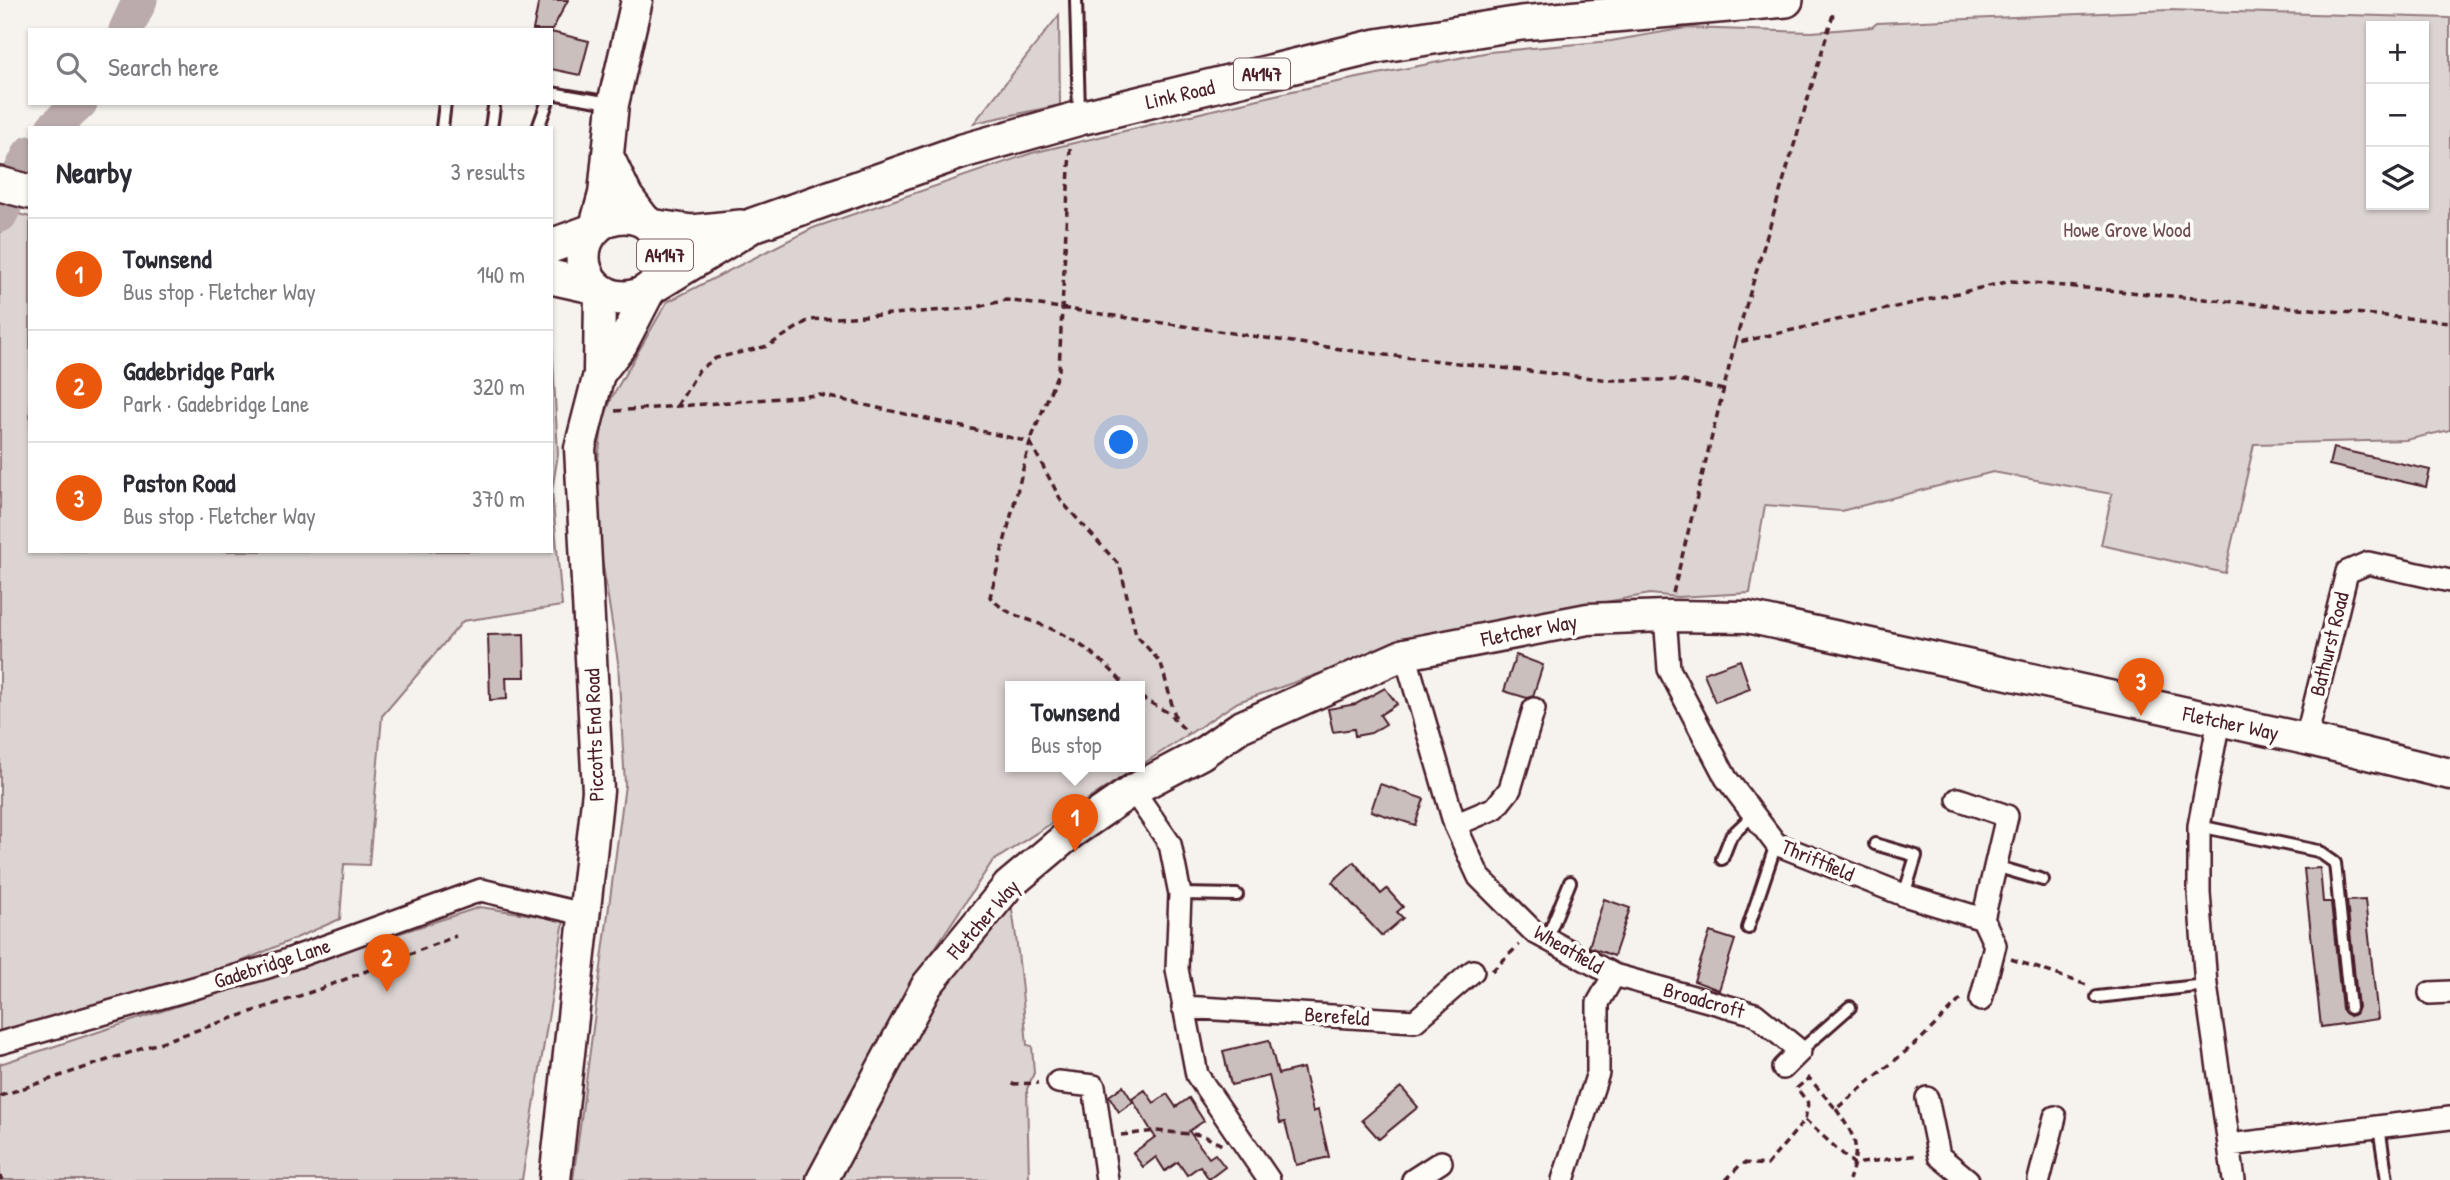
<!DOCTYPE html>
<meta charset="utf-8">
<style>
:root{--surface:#fff;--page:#f2f2f3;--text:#2b2b33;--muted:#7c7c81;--line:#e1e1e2;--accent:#ea580c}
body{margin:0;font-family:"Patrick Hand",sans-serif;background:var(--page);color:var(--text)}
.controls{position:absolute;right:21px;top:21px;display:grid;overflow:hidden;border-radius:0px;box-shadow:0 2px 5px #0004}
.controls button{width:63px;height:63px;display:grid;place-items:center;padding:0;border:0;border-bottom:2px solid var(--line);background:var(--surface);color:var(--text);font:35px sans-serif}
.you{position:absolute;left:1122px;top:443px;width:24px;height:24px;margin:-18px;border:5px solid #fff;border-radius:50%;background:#1a73e8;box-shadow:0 0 0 10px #1a73e833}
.badge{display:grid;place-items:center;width:46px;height:46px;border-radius:50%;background:var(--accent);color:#fff;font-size:23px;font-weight:700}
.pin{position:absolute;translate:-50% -58px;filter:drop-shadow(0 2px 4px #0008)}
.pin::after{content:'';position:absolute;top:37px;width:24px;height:21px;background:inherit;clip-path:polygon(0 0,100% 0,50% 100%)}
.popup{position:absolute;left:1005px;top:681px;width:140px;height:91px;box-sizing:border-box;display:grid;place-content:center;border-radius:0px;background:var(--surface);filter:drop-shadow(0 2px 5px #0005);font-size:23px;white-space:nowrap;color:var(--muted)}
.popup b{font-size:26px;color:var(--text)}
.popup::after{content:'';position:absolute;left:50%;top:100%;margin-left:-14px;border:14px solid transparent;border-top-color:var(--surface)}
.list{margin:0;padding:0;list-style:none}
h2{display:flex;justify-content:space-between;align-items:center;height:91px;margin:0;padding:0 28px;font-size:30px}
h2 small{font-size:23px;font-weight:400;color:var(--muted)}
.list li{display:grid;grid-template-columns:46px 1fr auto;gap:21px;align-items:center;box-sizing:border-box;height:112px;padding:0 28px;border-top:2px solid var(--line)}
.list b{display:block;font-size:26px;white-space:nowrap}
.list p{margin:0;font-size:23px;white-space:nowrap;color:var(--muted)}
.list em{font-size:23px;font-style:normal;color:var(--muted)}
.icon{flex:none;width:38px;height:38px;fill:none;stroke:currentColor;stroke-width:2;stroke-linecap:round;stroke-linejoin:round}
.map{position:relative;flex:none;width:2450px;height:1180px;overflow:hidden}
.search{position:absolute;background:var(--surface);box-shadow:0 2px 5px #0004;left:28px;top:28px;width:525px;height:77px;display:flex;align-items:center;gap:18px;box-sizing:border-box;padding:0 24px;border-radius:0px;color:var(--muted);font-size:26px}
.panel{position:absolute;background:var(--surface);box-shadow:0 2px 5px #0004;left:28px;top:126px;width:525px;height:427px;border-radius:0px}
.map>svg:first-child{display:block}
.green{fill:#dcd4d2;stroke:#937a7e;stroke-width:2;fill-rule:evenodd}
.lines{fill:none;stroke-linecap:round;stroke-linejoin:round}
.river{stroke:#bbabac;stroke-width:35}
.building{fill:#cbbfbe;stroke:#4a1f2b;stroke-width:2}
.lane-casing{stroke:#4a1f2b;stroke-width:16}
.street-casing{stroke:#4a1f2b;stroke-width:26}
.secondary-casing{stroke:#4a1f2b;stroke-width:35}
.primary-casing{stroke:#4a1f2b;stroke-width:38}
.path{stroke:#4a1f2b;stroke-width:3.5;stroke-dasharray:7 5;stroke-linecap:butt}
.lane{stroke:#fdfcf7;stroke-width:10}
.street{stroke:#fdfcf7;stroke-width:21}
.secondary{stroke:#fdfcf7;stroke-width:30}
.primary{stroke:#fdfcf7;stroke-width:33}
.labels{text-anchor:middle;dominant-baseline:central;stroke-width:7;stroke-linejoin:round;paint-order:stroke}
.shield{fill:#fdfcf7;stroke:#806168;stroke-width:2}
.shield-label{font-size:19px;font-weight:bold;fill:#4a1f2b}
.street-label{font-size:21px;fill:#4a1f2b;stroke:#fdfcf7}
.park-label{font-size:21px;fill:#6e4c55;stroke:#fdfcf7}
</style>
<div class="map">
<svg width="2450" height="1180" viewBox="0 0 2450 1180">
<rect width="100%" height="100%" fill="#f6f3ef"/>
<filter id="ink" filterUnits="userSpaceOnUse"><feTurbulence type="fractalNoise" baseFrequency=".0143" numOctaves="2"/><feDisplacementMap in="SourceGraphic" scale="14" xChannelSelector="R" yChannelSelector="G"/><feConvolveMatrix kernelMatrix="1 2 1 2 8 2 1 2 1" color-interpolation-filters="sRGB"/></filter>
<g filter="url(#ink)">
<path class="green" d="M2168,10L2450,18V430L2406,440L2254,444L2225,573L2101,545L2112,494L1993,472L1841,511L1765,505L1750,593L1677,597L1650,594L1439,632L1238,702L1140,766V686H1010V766H1139L992,862L908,989L807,1180H573L625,785L618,662L593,500L603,420L613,395L667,302L813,228L1032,153L1292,91L1489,52L1611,41L1686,28L1812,32L1872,27L1877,23ZM2371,26H2424V205H2371Z
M1059,15L1060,105L974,123Z
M0,209L30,217V551H551V322L558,454L552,491L562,606L463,621L382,716L369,865L344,864L340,919L222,970L0,1031V233L7,212Z
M1008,886C1018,939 1022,991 1027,1045L1032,1046L1034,1073L1027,1089L1029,1180H822L927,985Z
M480,907L564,920L522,1180H0V1064Z"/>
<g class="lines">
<path class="river" d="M126,30L140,0
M53,128L80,103
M0,215L30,153"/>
</g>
<path class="building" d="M539,0H568L552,30H533Z
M551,32L589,41L580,75L551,69Z
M2333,448L2430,470L2426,487L2329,465Z
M524,634L525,677H506L507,699L490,700L488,635Z
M1516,655L1543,665L1533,696L1527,698L1504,691Z
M1740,660L1750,689L1715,702L1704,673Z
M1385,688L1397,704L1380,715L1386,724L1371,733L1355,736L1354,729L1333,732L1328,709L1356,704Z
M1380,784L1424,799L1415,825L1371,811Z
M1354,862L1381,894L1387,889L1403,907L1397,912L1403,918L1382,936L1332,882Z
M2320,868L2323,902H2331L2342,1009L2350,1016L2355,1014L2358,1007L2347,901L2365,900L2378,1019L2321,1027L2304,869Z
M1604,899L1630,908L1614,956L1589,947Z
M1710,932L1735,940L1719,990L1694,981Z
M1269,1040L1278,1074L1303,1068L1313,1112L1318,1110L1329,1157L1296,1165L1285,1122L1280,1123L1269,1076L1231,1085L1223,1051Z
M1123,1086L1133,1102L1119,1112L1109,1096Z
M1401,1087L1418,1107L1379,1139L1362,1120Z
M1145,1090L1154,1103L1167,1094L1176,1107L1189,1098L1204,1121L1189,1131L1209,1158L1215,1154L1225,1167L1209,1179L1200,1166L1187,1175L1178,1162L1165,1171L1156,1157L1143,1167L1133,1153L1155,1137L1132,1099Z"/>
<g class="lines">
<g class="lane-casing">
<path id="lane" d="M1076,0L1079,113
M551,93L610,103
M442,128L445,103
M491,128L494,107
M538,128L547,103
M2199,826L2318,851L2335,863L2350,1008
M1875,844L1916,856L1904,895
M1722,859L1731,836L1752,816
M1995,866L2043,880
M1180,894L1237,895
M1748,928L1776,844
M1547,938L1570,882
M2097,997L2206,985
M1800,1051L1850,1007
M2379,1127L2387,1180"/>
</g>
<g class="street-casing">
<path id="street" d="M1665,616L1669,669L1726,778L1776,844L1904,895L1983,919L1995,945L1981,1000
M1405,654L1455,825L1479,877L1534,932L1614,975L1598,1003V1073L1563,1180
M2219,720L2199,826V893L2206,985L2229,1145L2450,1118
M2306,739L2347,572L2368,563L2450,581
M1133,790L1170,844L1180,894L1177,969L1197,1075L1269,1180
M1958,799L2007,816L1983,919
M1455,825L1495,808L1510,789L1534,709
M1614,975L1755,1014L1800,1051L1783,1068
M2430,993L2450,992
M1183,1007L1415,1021L1473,971
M0,1043L268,967L481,890L583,914
M1058,1082L1094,1086L1107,1180
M1927,1098L1939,1156L1968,1180
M2229,1145L2234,1180
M1413,1180L1441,1162
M2039,1180L2055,1117"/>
</g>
<g class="secondary-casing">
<path id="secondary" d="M609,158L627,196L648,224
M594,230L604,194L613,104L637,0
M599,374L622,344L651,288
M555,1180L598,791L580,448L599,374L600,290
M822,1180L927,985L1008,886L1071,833L1133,790L1201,754L1240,727L1405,654L1588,619L1665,616L1747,617L2306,739L2450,774"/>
</g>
<g class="primary-casing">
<path id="primary" d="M0,184L30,192
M583 257a41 41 0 1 1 82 0a41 41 0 1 1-82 0Z
M650,226L692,232L741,227
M551,246L592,231
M551,277L596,287
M655,285L753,225L963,151L1080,118L1377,46L1521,23L1786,0"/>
</g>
<path class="path" d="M1070,148L1059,370L1030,442L1062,502L1120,566L1136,635L1161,663L1176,720
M1735,343L1834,11
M677,406L699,370L716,358L768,346L809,320L973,308L1006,300L1368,353L1610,380H1679L1724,390
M615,411L820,395L1030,442L990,597C1008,616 1019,615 1042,625C1073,637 1104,659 1125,686
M1673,593L1735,343L2011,281L2450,322
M1140,697L1167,712L1188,733
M2011,959L2090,986
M1492,971L1519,945
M1012,1084L1038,1083
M1797,1088L1809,1078L1836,1109L1922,1038L1962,998
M0,1096L320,989L456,936
M1836,1109C1856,1139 1861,1144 1849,1180
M1805,1120L1854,1164L1918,1155
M1121,1135L1156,1131L1202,1135L1222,1145
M0,1176L2,1180
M1726,1180L1742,1163L1767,1165L1805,1120L1808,1103L1796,1087"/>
<use href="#lane" class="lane"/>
<use href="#street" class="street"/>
<use href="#secondary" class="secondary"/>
<use href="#primary" class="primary"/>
</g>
</g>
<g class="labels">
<g class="shield">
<rect x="1234" y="58.5" width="56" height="31" rx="5"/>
<rect x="637" y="239.5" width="56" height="31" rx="5"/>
</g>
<g class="shield-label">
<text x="1262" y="74">A4147</text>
<text x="665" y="255">A4147</text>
</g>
<g class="street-label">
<text transform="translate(1180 94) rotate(-13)">Link Road</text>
<text transform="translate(1529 630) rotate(-11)">Fletcher Way</text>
<text transform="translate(2329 644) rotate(-76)">Bathurst Road</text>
<text transform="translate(2231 723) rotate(12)">Fletcher Way</text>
<text transform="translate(594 735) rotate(-92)">Piccotts End Road</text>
<text transform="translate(1818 860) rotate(23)">Thriftfield</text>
<text transform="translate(983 919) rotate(-49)">Fletcher Way</text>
<text transform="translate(1569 949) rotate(30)">Wheatfield</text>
<text transform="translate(272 963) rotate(-18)">Gadebridge Lane</text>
<text transform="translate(1704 1000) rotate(16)">Broadcroft</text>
<text transform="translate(1337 1016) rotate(4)">Berefeld</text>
</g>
<g class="park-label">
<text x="2127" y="229">Howe Grove Wood</text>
</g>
</g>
</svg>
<div class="controls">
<button>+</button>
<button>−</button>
<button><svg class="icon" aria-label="layers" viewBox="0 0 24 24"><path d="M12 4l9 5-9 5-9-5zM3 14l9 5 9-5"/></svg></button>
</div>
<div class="you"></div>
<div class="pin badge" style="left:1075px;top:852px">1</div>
<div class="popup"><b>Townsend</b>Bus stop</div>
<div class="pin badge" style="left:387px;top:992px">2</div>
<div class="pin badge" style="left:2141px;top:716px">3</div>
<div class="search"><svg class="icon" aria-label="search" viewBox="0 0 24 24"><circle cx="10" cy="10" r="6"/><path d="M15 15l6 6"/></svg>Search here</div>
<section class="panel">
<h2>Nearby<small>3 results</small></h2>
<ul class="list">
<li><span class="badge">1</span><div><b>Townsend</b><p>Bus stop · Fletcher Way</p></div><em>140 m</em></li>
<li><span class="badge">2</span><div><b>Gadebridge Park</b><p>Park · Gadebridge Lane</p></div><em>320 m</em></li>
<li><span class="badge">3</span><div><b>Paston Road</b><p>Bus stop · Fletcher Way</p></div><em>370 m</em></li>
</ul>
</section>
</div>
